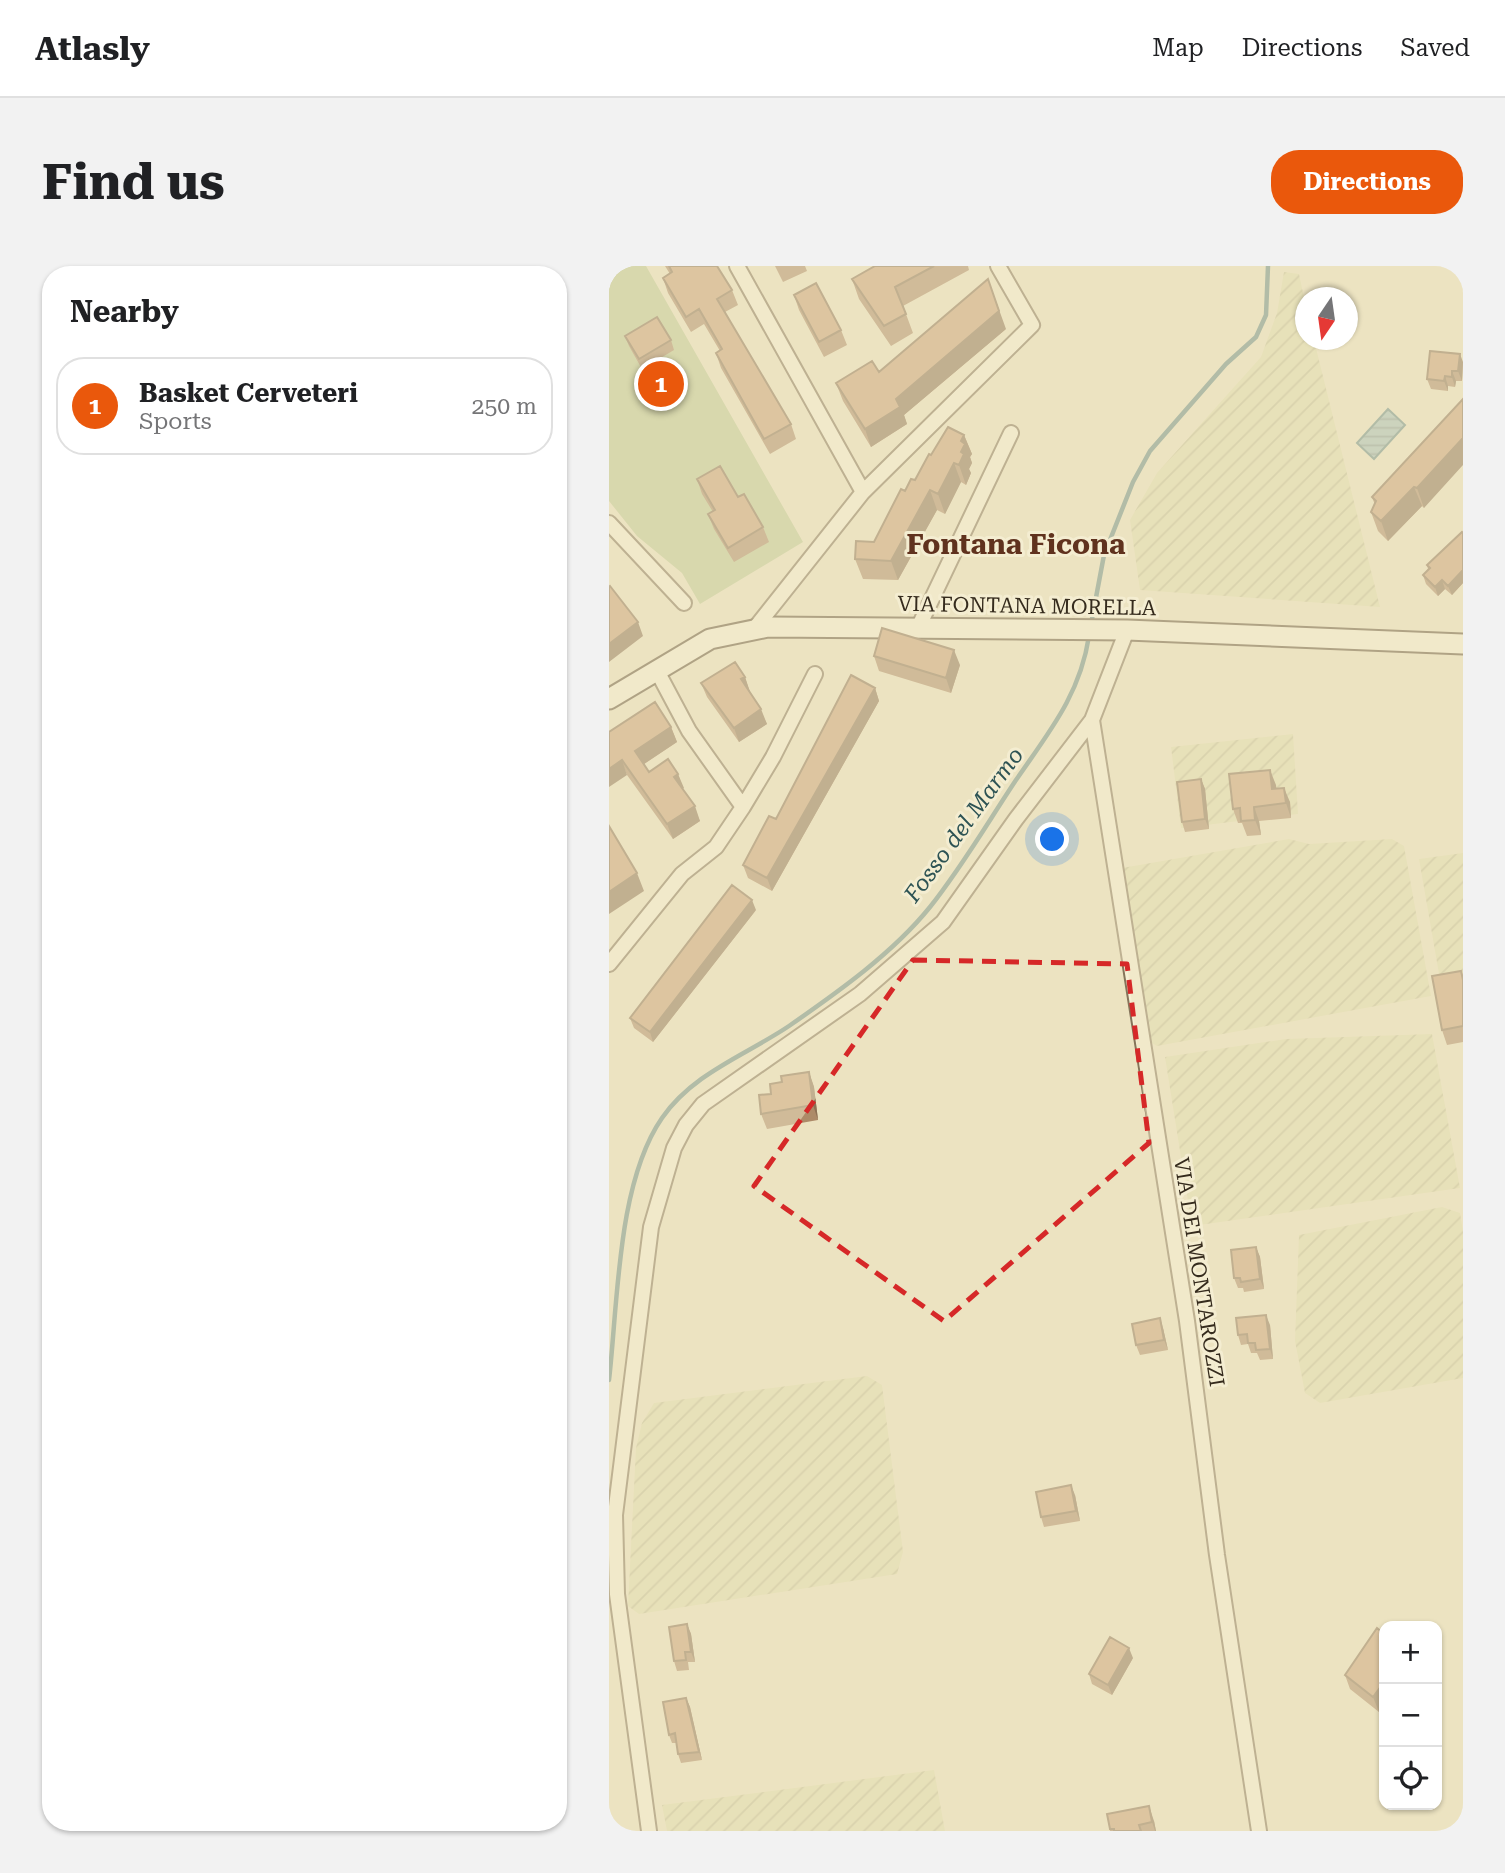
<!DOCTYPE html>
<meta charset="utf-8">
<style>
:root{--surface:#fff;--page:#f2f2f2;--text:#202124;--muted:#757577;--line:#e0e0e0;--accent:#ea580c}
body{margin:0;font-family:"Roboto Serif",serif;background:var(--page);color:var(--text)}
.controls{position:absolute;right:21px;bottom:21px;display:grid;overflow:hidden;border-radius:14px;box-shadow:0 2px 5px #0004}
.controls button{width:63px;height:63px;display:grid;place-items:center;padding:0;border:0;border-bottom:2px solid var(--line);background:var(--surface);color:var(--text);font:35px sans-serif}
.compass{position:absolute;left:686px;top:21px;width:63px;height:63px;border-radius:50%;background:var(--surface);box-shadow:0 2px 5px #0004;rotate:193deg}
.you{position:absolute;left:444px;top:574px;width:24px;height:24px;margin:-18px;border:5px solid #fff;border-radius:50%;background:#1a73e8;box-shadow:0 0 0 10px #1a73e833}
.badge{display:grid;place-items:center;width:46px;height:46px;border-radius:50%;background:var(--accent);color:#fff;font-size:23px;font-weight:700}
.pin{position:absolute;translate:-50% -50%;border:4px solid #fff;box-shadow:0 2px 7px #0006}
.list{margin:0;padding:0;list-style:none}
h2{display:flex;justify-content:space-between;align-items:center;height:91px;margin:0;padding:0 28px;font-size:30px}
h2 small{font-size:23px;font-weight:400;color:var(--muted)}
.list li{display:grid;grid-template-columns:46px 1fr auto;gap:21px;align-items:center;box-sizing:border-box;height:98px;margin:0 14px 14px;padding:0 14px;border:2px solid var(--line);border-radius:28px}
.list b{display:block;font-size:26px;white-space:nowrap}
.list p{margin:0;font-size:23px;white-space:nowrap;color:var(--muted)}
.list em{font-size:23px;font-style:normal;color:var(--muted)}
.icon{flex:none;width:38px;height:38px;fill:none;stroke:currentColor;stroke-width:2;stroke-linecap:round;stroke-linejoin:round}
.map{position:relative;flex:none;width:854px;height:1565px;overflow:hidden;border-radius:28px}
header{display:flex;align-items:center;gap:42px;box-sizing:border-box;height:98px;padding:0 35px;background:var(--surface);border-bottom:2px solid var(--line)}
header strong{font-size:33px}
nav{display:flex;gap:38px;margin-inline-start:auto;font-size:24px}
.intro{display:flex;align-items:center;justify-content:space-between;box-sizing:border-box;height:168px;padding:0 42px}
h1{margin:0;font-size:49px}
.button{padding:18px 32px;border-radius:28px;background:var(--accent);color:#fff;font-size:24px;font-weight:700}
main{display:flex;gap:42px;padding:0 42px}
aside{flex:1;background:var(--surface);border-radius:28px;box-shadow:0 2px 5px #0004}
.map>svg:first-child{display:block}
.farmland{fill:url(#farmland-furrows)}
.pitch{fill:#bfc996}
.water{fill:url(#water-rules);stroke:#6b8c87;stroke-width:2}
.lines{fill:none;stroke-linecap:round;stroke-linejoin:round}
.stream{stroke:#6b8c87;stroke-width:4.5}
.street-casing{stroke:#85745a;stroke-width:18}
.secondary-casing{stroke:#66553d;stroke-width:23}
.street{stroke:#f7f0d4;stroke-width:14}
.secondary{stroke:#f7f0d4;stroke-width:19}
.wall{fill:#ad8a68}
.shaded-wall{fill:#8d7155}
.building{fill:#c9a179;stroke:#8d7155;stroke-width:2}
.marked{fill:none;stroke:#d62828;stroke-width:5;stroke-dasharray:14 9;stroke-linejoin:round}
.labels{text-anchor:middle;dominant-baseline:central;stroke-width:6;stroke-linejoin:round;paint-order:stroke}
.street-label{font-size:21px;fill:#352b1d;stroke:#f4edd1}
.water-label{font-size:23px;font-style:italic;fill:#2d5354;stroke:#f4edd1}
.district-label{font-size:28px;font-weight:bold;fill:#60321e;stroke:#f4edd1}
</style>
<header>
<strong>Atlasly</strong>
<nav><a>Map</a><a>Directions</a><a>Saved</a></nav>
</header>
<div class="intro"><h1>Find us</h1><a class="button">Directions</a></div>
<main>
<aside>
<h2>Nearby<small></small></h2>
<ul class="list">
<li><span class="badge">1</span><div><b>Basket Cerveteri</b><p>Sports</p></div><em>250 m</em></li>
</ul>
</aside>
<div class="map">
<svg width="854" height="1565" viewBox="0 0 854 1565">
<defs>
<pattern id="farmland-furrows" width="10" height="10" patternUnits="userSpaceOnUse" patternTransform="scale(1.75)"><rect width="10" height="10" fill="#e1ddaf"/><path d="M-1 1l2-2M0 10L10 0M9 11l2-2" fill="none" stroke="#c2be96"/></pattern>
<pattern id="water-rules" width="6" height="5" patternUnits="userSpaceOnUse" patternTransform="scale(1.75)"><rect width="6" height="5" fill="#a4beb9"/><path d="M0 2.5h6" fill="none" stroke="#869b96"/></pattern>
</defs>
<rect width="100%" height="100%" fill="#ece3c1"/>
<path class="farmland" d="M675,6L690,8L696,36V74H705L771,341L531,324L521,254L548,207L652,91L668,47Z
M684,468L689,548L572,562L562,481Z
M680,573L700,578L783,573L795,580L822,730L548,780L540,775L513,602Z
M854,587V769L841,771L810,593Z
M823,768L851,922L583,960L556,791L677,773Z
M833,941L851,947L854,966V1112L711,1137L696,1127L686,1075L690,969Z
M258,1110L273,1119L294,1286L288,1308L30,1348L19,1340L27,1182L33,1157L45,1137Z
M325,1504L336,1565H58L53,1539Z"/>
<path class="pitch" d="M0,0H37L194,276L91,338L73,307L28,270L0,235Z"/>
<path class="water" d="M779,143L796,159L765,193L748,177Z"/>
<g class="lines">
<path class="stream" d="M482,358L495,289L524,216L541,185L617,98L647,71L657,49L659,0
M0,1114C9,1037 8,917 53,852C84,807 137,789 180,760C229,726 284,687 321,641C353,601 379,556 407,514C440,466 471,429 480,370"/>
<g class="street-casing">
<path id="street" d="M128,0L254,226
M0,257L75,337
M146,362L254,226L423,59L389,0
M309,362L402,167
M483,454L578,1055L608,1289L650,1565
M134,541L164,491L206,408
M0,698L73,608L107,581L134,541L80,465L47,403
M40,1565L8,1328L6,1249L42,961L65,882L77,859L94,838L251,728L334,656L407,553L483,454L518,364"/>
</g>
<g class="secondary-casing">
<path id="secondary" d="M0,433L101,373L159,361L518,364L854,378"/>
</g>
<use href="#street" class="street"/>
<use href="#secondary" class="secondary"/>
</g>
<path class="wall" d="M56,0H108L123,24L129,39L116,46L182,158L187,173L161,188L112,102L107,87L111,85L95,58L82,66L59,27L54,12L61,8Z
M166,0H196L198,5L174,16Z
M266,0H359L360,4L294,40L304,67L282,80L250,33L243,13Z
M185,29L232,64L238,79L215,91L190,44Z
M397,63L295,149L298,158L262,181L234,135L227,117L270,106Z
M16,70L62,74L65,84L33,103L20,80Z
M854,96L853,115H847L846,121L839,120V125L822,123L818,113Z
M854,133L815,242L813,240L779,275L769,265L762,246L766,239L763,231Z
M355,169L363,188L361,191L363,197L360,203L362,207L357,219L352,216L336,248L328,244L289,314L254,313L246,293L265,276L296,225L306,214L322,189Z
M88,213L129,231L154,261L160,276L125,296L105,263L99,248L104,246L93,228Z
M854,267V317L843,329L836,323L829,330L817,318L814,309L819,303L818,299Z
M265,390L351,399L342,427L270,405Z
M136,411L141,426L158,458L130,476L98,431L92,417Z
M266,422L270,435L163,625L139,612L134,599L167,553Z
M62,461L68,476L35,498L40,506L69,508L74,523L91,555L64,573L18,509L0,466Z
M592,513L596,523L600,563L576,566L573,556Z
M667,519V522L681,536L682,552L650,555L652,569L638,570L633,557H629L624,543Z
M147,644L44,776L25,762L21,752Z
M852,705L854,709V776L838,779L833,764Z
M200,806L205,821L209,854L158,863L152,848L162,828L173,816Z
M647,981L651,991L655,1023L635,1026L634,1022H629L625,1012Z
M661,1059L664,1093L651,1094L648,1087H642L639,1078L632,1079L629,1069Z
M554,1062L559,1084L531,1089L527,1079Z
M466,1229L471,1255L435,1261L432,1251Z
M78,1358L82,1368L86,1396H79L80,1404L68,1405L65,1395Z
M775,1368V1438L770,1446L741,1423L736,1409Z
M524,1392L503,1429L483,1418L480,1408Z
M77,1432L81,1441L93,1494L72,1497L69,1488L67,1477H63L60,1469Z
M498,1548L545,1555L547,1565H501Z"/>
<path class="shaded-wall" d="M379,13L397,63L295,149L298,158L262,181L256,163L287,133Z
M851,88L854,96L853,115L849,105Z
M843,105L847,115L846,121L843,111Z
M836,110L839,120V125L835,115Z
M355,169L363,188L361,191L363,197L360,203L362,207L357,219L350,199L352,186V175Z
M854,172V199L815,242L808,222Z
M345,197L352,216L336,248L329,228Z
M805,221L813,240L779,275L772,255Z
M321,224L328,244L289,314L282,295Z
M854,304V317L843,329L839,320Z
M833,314L836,323L829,330L826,321Z
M29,356L34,370L0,396V378Z
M345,384L351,399L342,427L337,412Z
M136,411L141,426L138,428L132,413Z
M266,422L270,435L163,625L158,612Z
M152,443L158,458L130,476L125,462Z
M62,461L68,476L32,500L26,485Z
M13,494L18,509L0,521V503Z
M661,504L667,519L669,538L663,523Z
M69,508L75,522L71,525L65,511Z
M592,513L596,523L600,563L596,553Z
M675,522L681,536L682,552L677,537Z
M86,540L91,555L64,573L58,558Z
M645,541L650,555L652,569L646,554Z
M28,607L35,625L0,648V626Z
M143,634L147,644L44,776L41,766Z
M200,806L205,821L209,854L204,839Z
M647,981L651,991L655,1023L651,1013Z
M657,1049L661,1059L664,1093L661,1083Z
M551,1052L554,1062L559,1084L555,1074Z
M462,1219L466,1229L471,1255L467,1245Z
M78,1358L82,1368L86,1396L82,1386Z
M520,1382L524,1392L503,1429L499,1419Z
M775,1416V1438L770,1446L764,1431Z
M77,1432L81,1441L93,1494L90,1486Z
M540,1540L545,1555L547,1565H546L543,1556Z"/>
<path class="building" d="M60,0H108L123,24L108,33L182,158L155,173L107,87L113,83L90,43L77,51L54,12L63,6Z
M266,0H325L286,21L297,48L275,60L243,13Z
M379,13L390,45L287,133L291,141L256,163L227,117L263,95L270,106Z
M207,17L232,64L210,76L185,29Z
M48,51L62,74L30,93L16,70Z
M821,85L851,88L849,105H843V111L836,110L835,115L818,113Z
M854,133V172L808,222L805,221L772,255L762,246L767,235L763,231Z
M339,161L355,169L352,175L356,178L352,186L355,188L350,199L345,197L329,228L321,224L282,295L246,293L247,275L265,276L292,223L296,225L302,213L306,214L320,188L322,189Z
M111,200L129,231L135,228L154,261L119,282L99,248L106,244L88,213Z
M853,266L854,267V304L839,320L833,314L826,321L814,309L821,302L818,299Z
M1,320L29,356L0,378V321Z
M273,362L345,384L337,412L265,390Z
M126,396L136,411L132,413L152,443L125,462L92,417Z
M242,409L266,422L158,612L134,599L160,550L167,553Z
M46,436L62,461L26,485L40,506L59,493L69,508L65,511L86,540L58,558L13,494L0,503V466Z
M661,504L663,523L675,522L677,537L645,541L646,554L632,555L631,542L624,543L620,508Z
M592,513L596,553L573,556L568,516Z
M0,560L28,607L0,626Z
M123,619L143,634L41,766L21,752Z
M852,705L854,714V760L833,764L823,710Z
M200,806L204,839L152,848L150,829L162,828L161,818L173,816L172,810Z
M647,981L651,1013L632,1016L631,1012H625L622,984Z
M657,1049L661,1083L647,1084L646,1077H639L638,1068L629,1069L627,1052Z
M551,1052L555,1074L527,1079L523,1058Z
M462,1219L467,1245L432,1251L427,1226Z
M78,1358L82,1386H76L77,1394L65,1395L60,1361Z
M768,1362L775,1368V1416L764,1431L736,1409Z
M501,1371L520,1382L499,1419L480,1408Z
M77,1432L90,1486L69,1488L66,1467L60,1469L54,1436Z
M540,1540L543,1556L530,1559L532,1565H505V1563H501L498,1548Z"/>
<path d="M0 0H854V1565H0ZM304,694L518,698L540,877L335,1055L145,920Z" fill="#ece3c1" fill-opacity=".55" fill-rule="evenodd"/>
<path class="marked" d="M304,694L518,698L540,877L335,1055L145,920Z"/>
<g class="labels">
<g class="street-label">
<text transform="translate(418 340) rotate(1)">VIA FONTANA MORELLA</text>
<text transform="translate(590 1006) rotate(81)">VIA DEI MONTAROZZI</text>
</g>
<g class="water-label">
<text transform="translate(355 559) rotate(-54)">Fosso del Marmo</text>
</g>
<g class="district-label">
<text x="407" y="278">Fontana Ficona</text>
</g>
</g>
</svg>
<div class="controls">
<button>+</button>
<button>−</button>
<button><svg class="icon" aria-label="locate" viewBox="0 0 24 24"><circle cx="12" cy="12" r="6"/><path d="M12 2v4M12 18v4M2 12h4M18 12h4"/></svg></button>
</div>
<svg class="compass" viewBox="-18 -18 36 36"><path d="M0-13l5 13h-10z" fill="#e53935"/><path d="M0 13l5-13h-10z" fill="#757577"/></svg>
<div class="you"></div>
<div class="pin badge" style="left:52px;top:118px">1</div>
</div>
</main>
